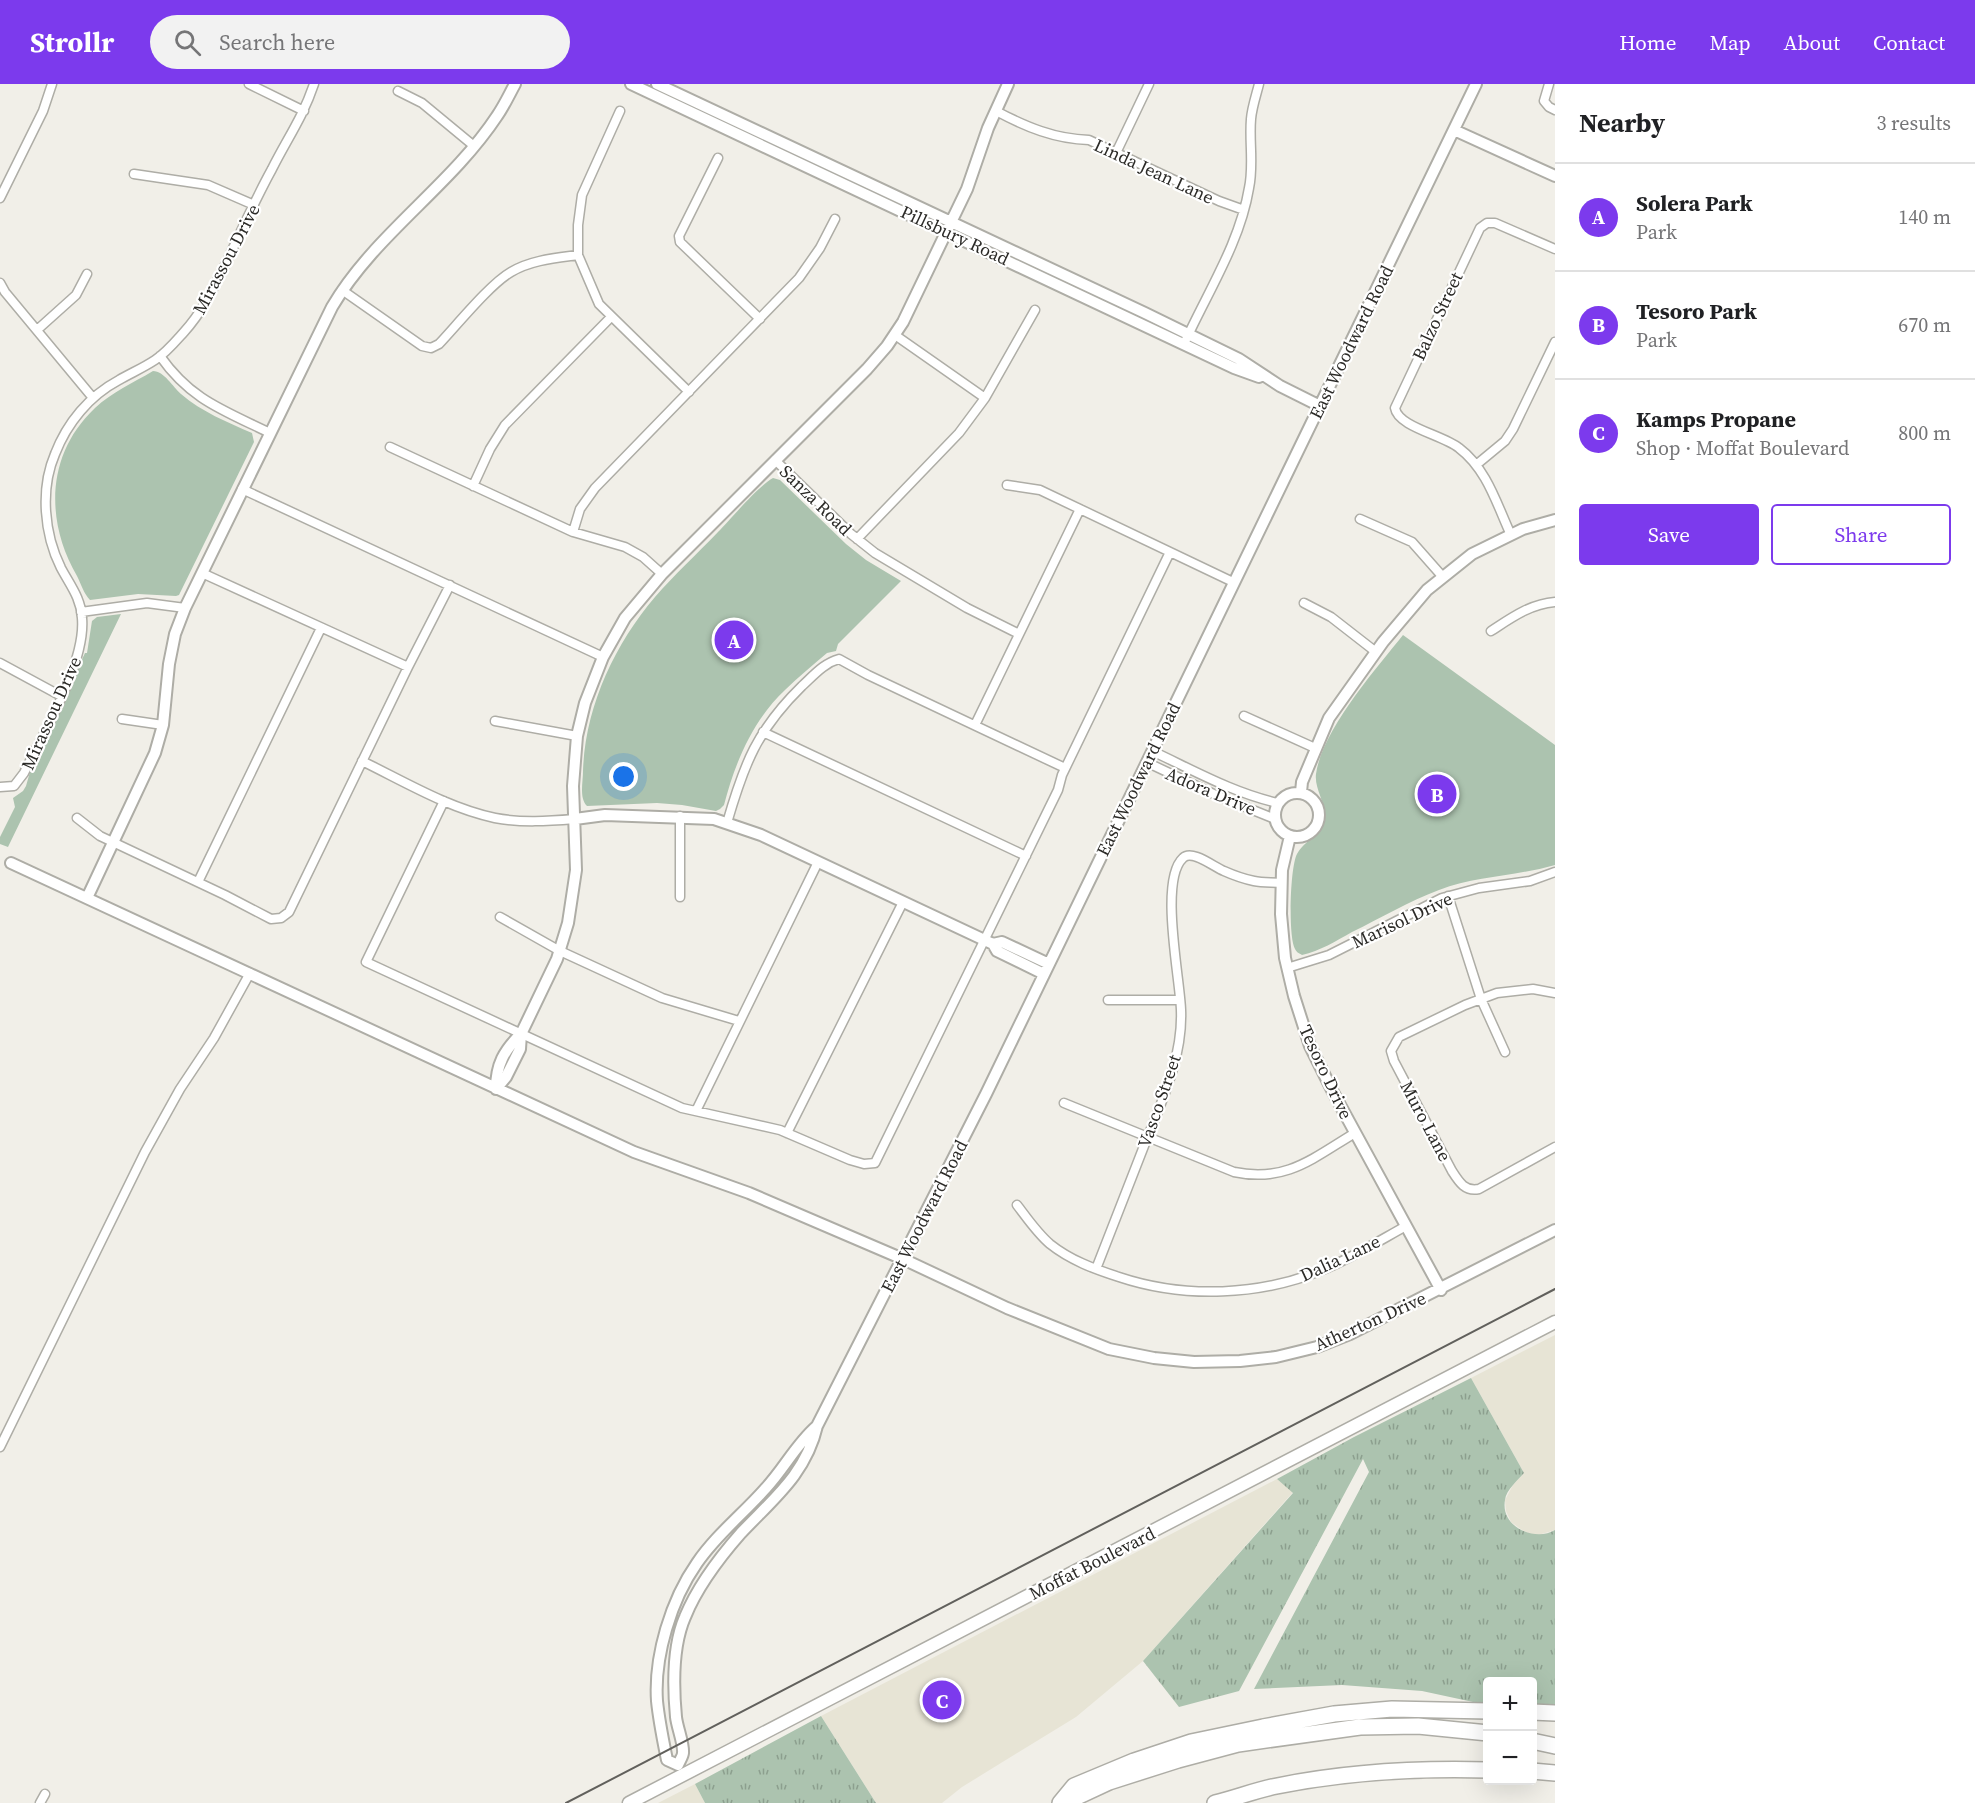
<!DOCTYPE html>
<meta charset="utf-8">
<style>
:root{--surface:#fff;--page:#f2f2f2;--text:#202124;--muted:#757577;--line:#e0e0e0;--accent:#7c3aed}
body{margin:0;font-family:"Source Serif 4",serif;background:var(--page);color:var(--text)}
.controls{position:absolute;right:18px;bottom:18px;display:grid;overflow:hidden;border-radius:6px;box-shadow:0 6px 24px #0002}
.controls button{width:54px;height:54px;display:grid;place-items:center;padding:0;border:0;border-bottom:2px solid var(--line);background:var(--surface);color:var(--text);font:30px sans-serif}
.you{position:absolute;left:624px;top:693px;width:21px;height:21px;margin:-15px;border:4px solid #fff;border-radius:50%;background:#1a73e8;box-shadow:0 0 0 9px #1a73e833}
.badge{display:grid;place-items:center;width:39px;height:39px;border-radius:50%;background:var(--accent);color:#fff;font-size:20px;font-weight:700}
.pin{position:absolute;translate:-50% -50%;border:3px solid #fff;box-shadow:0 2px 6px #0006}
.list{margin:0;padding:0;list-style:none}
h2{display:flex;justify-content:space-between;align-items:center;height:78px;margin:0;padding:0 24px;font-size:26px}
h2 small{font-size:20px;font-weight:400;color:var(--muted)}
.list li{display:grid;grid-template-columns:39px 1fr auto;gap:18px;align-items:center;box-sizing:border-box;height:108px;padding:0 24px;border-top:2px solid var(--line)}
.list b{display:block;font-size:22px;white-space:nowrap}
.list p{margin:0;font-size:20px;white-space:nowrap;color:var(--muted)}
.list em{font-size:20px;font-style:normal;color:var(--muted)}
.actions{display:flex;gap:12px;padding:18px 24px}
.actions a{flex:1;padding:14px 0;border:2px solid var(--accent);border-radius:6px;text-align:center;font-size:21px;color:var(--accent)}
.actions .main{background:var(--accent);color:#fff}
.icon{flex:none;width:33px;height:33px;fill:none;stroke:currentColor;stroke-width:2;stroke-linecap:round;stroke-linejoin:round}
.map{position:relative;flex:none;width:1555px;height:1719px;overflow:hidden}
header{display:flex;align-items:center;gap:36px;box-sizing:border-box;height:84px;padding:0 30px;background:var(--accent);color:#fff}
header strong{font-size:28px}
nav{display:flex;gap:33px;margin-inline-start:auto;font-size:21px}
.search{width:420px;height:54px;background:var(--page);display:flex;align-items:center;gap:15px;box-sizing:border-box;padding:0 21px;border-radius:33px;color:var(--muted);font-size:22px}
main{display:flex}
aside{flex:1;background:var(--surface)}
.map>svg:first-child{display:block}
.built{fill:#e7e4d5}
.grass{fill:url(#grass-tufts)}
.park{fill:#acc3af}
.lines{fill:none;stroke-linecap:round;stroke-linejoin:round}
.minor-casing{stroke:#aeada6;stroke-width:11}
.tertiary-casing{stroke:#aeada6;stroke-width:14}
.secondary-casing{stroke:#aeada6;stroke-width:15}
.motorway-casing{stroke:#aeada6;stroke-width:18}
.minor{stroke:#fff;stroke-width:8}
.tertiary{stroke:#fff;stroke-width:10}
.secondary{stroke:#fff;stroke-width:12}
.motorway{stroke:#fff;stroke-width:15}
.rail{stroke:#61605c;stroke-width:2}
.labels{text-anchor:middle;dominant-baseline:central;stroke-width:4.5;stroke-linejoin:round;paint-order:stroke}
.street-label{font-size:18px;fill:#2b2a27;stroke:#fff}
</style>
<header>
<strong>Strollr</strong>
<div class="search"><svg class="icon" aria-label="search" viewBox="0 0 24 24"><circle cx="10" cy="10" r="6"/><path d="M15 15l6 6"/></svg>Search here</div>
<nav><a>Home</a><a>Map</a><a>About</a><a>Contact</a></nav>
</header>
<main>
<div class="map">
<svg width="1555" height="1719" viewBox="0 0 1555 1719">
<defs>
<pattern id="grass-tufts" width="24" height="20" patternUnits="userSpaceOnUse" patternTransform="scale(1.5)"><rect width="24" height="20" fill="#acc3af"/><path d="M3 7l-1-3M5 7V3M7 7l1-3M15 17l-1-3M17 17v-4M19 17l1-3" fill="none" stroke="#8c9f8e"/></pattern>
</defs>
<rect width="100%" height="100%" fill="#f1efe8"/>
<path class="built" d="M1555,1251V1446L1535,1452L1522,1446L1511,1438L1506,1427L1505,1416L1513,1401L1524,1389L1471,1294Z
M1277,1395L1293,1408L1143,1577L1076,1633L962,1703L942,1719H876L821,1632Z
M695,1700L705,1719H658Z"/>
<path class="grass" d="M1471,1294L1524,1389C1518,1396 1506,1406 1505,1416C1500,1443 1535,1458 1555,1446V1635L1533,1630L1532,1598H1488L1487,1621L1422,1607L1342,1601L1254,1605L1369,1388L1363,1375L1239,1607L1179,1623L1143,1577L1293,1409L1277,1395L1354,1353Z
M821,1632L876,1719H705L695,1700Z"/>
<path class="park" d="M153,287C164,287 173,303 181,310C202,328 227,338 252,349L254,358L179,511L176,512L138,510L90,516C84,510 81,500 77,492C45,437 46,370 95,324C112,308 133,299 153,287Z
M773,394L780,396L846,460L866,476L901,497L838,560L836,567L827,569C813,581 798,593 785,606C752,637 735,679 724,721L720,725L716,727L682,721L657,719L587,722C579,714 583,698 583,687C585,624 614,561 655,513C674,491 697,470 718,448C732,434 757,403 773,394Z
M121,530L8,763L0,760V753L15,723L13,714L23,707L26,702L32,681L85,569H87L92,537L97,533Z
M1403,551L1555,661V781C1517,792 1476,792 1439,806C1409,817 1381,834 1352,848C1336,857 1320,867 1302,871C1299,869 1297,869 1295,865C1288,853 1290,783 1297,770C1304,757 1319,752 1323,739C1329,721 1314,707 1316,690C1322,646 1376,585 1403,551Z"/>
<g class="lines">
<g class="minor-casing">
<path id="minor" d="M249,0L304,27
M1549,0L1544,17L1549,23L1555,26
M398,7L422,19L474,62
M996,27C1026,43 1055,55 1089,56L1219,117L1244,126
M1116,69L1149,0
M718,74L679,152L680,158L760,235
M134,90L208,101L254,121
M0,114L43,27L52,0
M578,171V141L582,111L620,27
M0,199L5,208L93,314
M342,206L422,262L431,264L439,260C457,241 490,200 511,188C531,176 556,174 578,171L599,220L689,308
M37,246L76,211L87,190
M1184,260C1207,209 1240,159 1249,104C1254,81 1249,58 1251,35C1252,23 1256,12 1259,0
M160,272C191,316 223,326 270,349
M985,314L1035,226
M390,363L573,448L625,463L643,473L662,490
M775,376L851,450L875,469L967,524L1019,550
M1476,381L1505,357L1513,345L1555,258
M1007,401L1040,406L1233,498
M473,402L490,365L505,341L611,233
M242,405L603,573
M1360,435L1412,458L1442,492
M573,448L580,425L595,404L799,194L820,164L835,135
M1511,451C1497,421 1487,385 1459,364C1443,351 1398,343 1395,324L1480,144L1487,139H1495L1555,165
M857,455L959,349L985,314L895,251
M202,489L408,583
M1304,519L1331,533L1376,568
M81,528L147,519L185,524
M1491,547C1511,534 1530,520 1555,518
M0,579L61,612
M1244,632L1315,664
M122,635L163,641
M495,637L577,652
M975,641L1080,425
M763,648L1026,772
M1152,667C1193,686 1233,709 1278,719
M362,677C405,698 448,724 495,734C521,739 549,737 575,735
M1146,678L1218,712L1275,735
M0,703L14,702L24,689C44,648 86,578 82,534C81,514 70,501 61,484C44,450 40,405 55,370C67,339 89,312 119,296C131,289 143,284 155,276C166,269 175,258 184,248C204,226 215,201 228,175C242,145 256,114 272,85C287,55 303,33 314,0
M444,717L366,878L682,1024L780,1046L850,1076L864,1080L875,1079L1058,706L1062,691L1170,468
M77,734L100,752L225,811L271,835L281,834L289,828L408,583L450,501
M727,739C744,680 757,646 802,602C814,591 824,579 839,575L868,591L1065,684
M198,798L321,544
M1448,812L1481,915L1505,968
M680,813V732
M500,833L560,867L662,914L739,937
M1287,884L1329,871L1442,814L1479,804L1530,797L1555,788
M1555,909L1533,905L1497,909L1465,921L1399,953L1391,967L1394,977L1452,1087C1459,1098 1465,1108 1479,1105L1555,1063
M1108,916H1180
M1064,1019L1234,1088C1286,1099 1313,1074 1355,1049
M696,1027L818,778
M787,1049L903,818
M1017,1121C1027,1134 1037,1149 1050,1160C1070,1176 1094,1185 1119,1193C1185,1215 1261,1212 1325,1185C1353,1173 1379,1157 1406,1142
M1096,1185C1112,1144 1128,1103 1144,1062C1161,1019 1183,974 1181,926C1180,894 1159,796 1183,774C1192,765 1214,783 1224,787C1233,791 1244,795 1254,797C1263,799 1273,798 1282,799
M0,1363L145,1068L180,1005L214,954L250,889
M40,1719L45,1710"/>
</g>
<g class="tertiary-casing">
<path id="tertiary" d="M631,0L1234,284L1259,293
M657,0L1145,229L1239,275L1280,302L1320,322
M1454,46L1555,92
M1301,708L1302,698L1329,634L1383,558L1427,506L1472,470L1523,445L1555,436
M1275 731a22 22 0 1 1 44 0a22 22 0 1 1-44 0Z
M575,735L605,731L714,735L761,751L993,860L997,867L1044,890
M1290,752L1282,786L1281,830L1285,874L1294,912L1310,962L1333,1008L1441,1206
M11,779L634,1068L749,1109L903,1175L1007,1224L1109,1265L1154,1274L1194,1278L1240,1277L1276,1273L1317,1263L1350,1250L1555,1146
M87,814L155,669L163,641L169,580L175,550L185,524L332,223C375,150 450,103 497,32C504,22 509,11 515,0
M993,860L1002,858L1049,880
M496,1005L506,993L520,965L521,950L557,875L568,839L576,786L573,702L577,652L585,619L603,573L625,534L662,490L867,285L887,262L903,238L967,105L988,44L1008,0
M496,1005C496,981 504,966 521,950
M678,1681C679,1678 683,1672 683,1669C684,1660 677,1643 676,1633C673,1601 672,1563 685,1533C698,1501 719,1474 741,1449C773,1415 806,1390 817,1342L986,1010L1476,0
M678,1681L667,1676C663,1656 659,1637 657,1617C654,1572 671,1516 697,1479C716,1451 743,1430 765,1405C784,1385 796,1360 817,1342"/>
</g>
<g class="secondary-casing">
<path id="secondary" d="M629,1719L1555,1238"/>
</g>
<g class="motorway-casing">
<path id="motorway" d="M1532,1628L1555,1629
M1532,1657L1555,1662
M1532,1687L1555,1689
M1060,1719L1074,1702L1134,1677L1191,1658L1263,1643L1334,1630L1392,1625L1488,1627
M1064,1719L1109,1698L1178,1676L1238,1660L1360,1643L1418,1642L1488,1649
M1215,1719C1236,1714 1256,1706 1277,1702C1346,1688 1418,1684 1488,1686"/>
</g>
<use href="#minor" class="minor"/>
<use href="#tertiary" class="tertiary"/>
<use href="#secondary" class="secondary"/>
<use href="#motorway" class="motorway"/>
<path class="rail" d="M566,1719L1555,1205"/>
</g>
<g class="labels">
<g class="street-label">
<text transform="translate(1154 87) rotate(25)">Linda Jean Lane</text>
<text transform="translate(955 151) rotate(25)">Pillsbury Road</text>
<text transform="translate(226 175) rotate(-62)">Mirassou Drive</text>
<text transform="translate(1437 232) rotate(-65)">Balzo Street</text>
<text transform="translate(1351 258) rotate(-64)">East Woodward Road</text>
<text transform="translate(816 416) rotate(44)">Sanza Road</text>
<text transform="translate(51 629) rotate(-66)">Mirassou Drive</text>
<text transform="translate(1138 695) rotate(-64)">East Woodward Road</text>
<text transform="translate(1211 707) rotate(23)">Adora Drive</text>
<text transform="translate(1402 836) rotate(-25)">Marisol Drive</text>
<text transform="translate(1326 988) rotate(65)">Tesoro Drive</text>
<text transform="translate(1159 1017) rotate(-71)">Vasco Street</text>
<text transform="translate(1426 1037) rotate(62)">Muro Lane</text>
<text transform="translate(924 1132) rotate(-63)">East Woodward Road</text>
<text transform="translate(1340 1174) rotate(-25)">Dalia Lane</text>
<text transform="translate(1370 1237) rotate(-24)">Atherton Drive</text>
<text transform="translate(1092 1479) rotate(-27)">Moffat Boulevard</text>
</g>
</g>
</svg>
<div class="controls">
<button>+</button>
<button>−</button>
</div>
<div class="you"></div>
<div class="pin badge" style="left:734px;top:556px">A</div>
<div class="pin badge" style="left:1437px;top:710px">B</div>
<div class="pin badge" style="left:942px;top:1616px">C</div>
</div>
<aside>
<h2>Nearby<small>3 results</small></h2>
<ul class="list">
<li><span class="badge">A</span><div><b>Solera Park</b><p>Park</p></div><em>140 m</em></li>
<li><span class="badge">B</span><div><b>Tesoro Park</b><p>Park</p></div><em>670 m</em></li>
<li><span class="badge">C</span><div><b>Kamps Propane</b><p>Shop · Moffat Boulevard</p></div><em>800 m</em></li>
</ul>
<div class="actions"><a class="main">Save</a><a>Share</a></div>
</aside>
</main>
